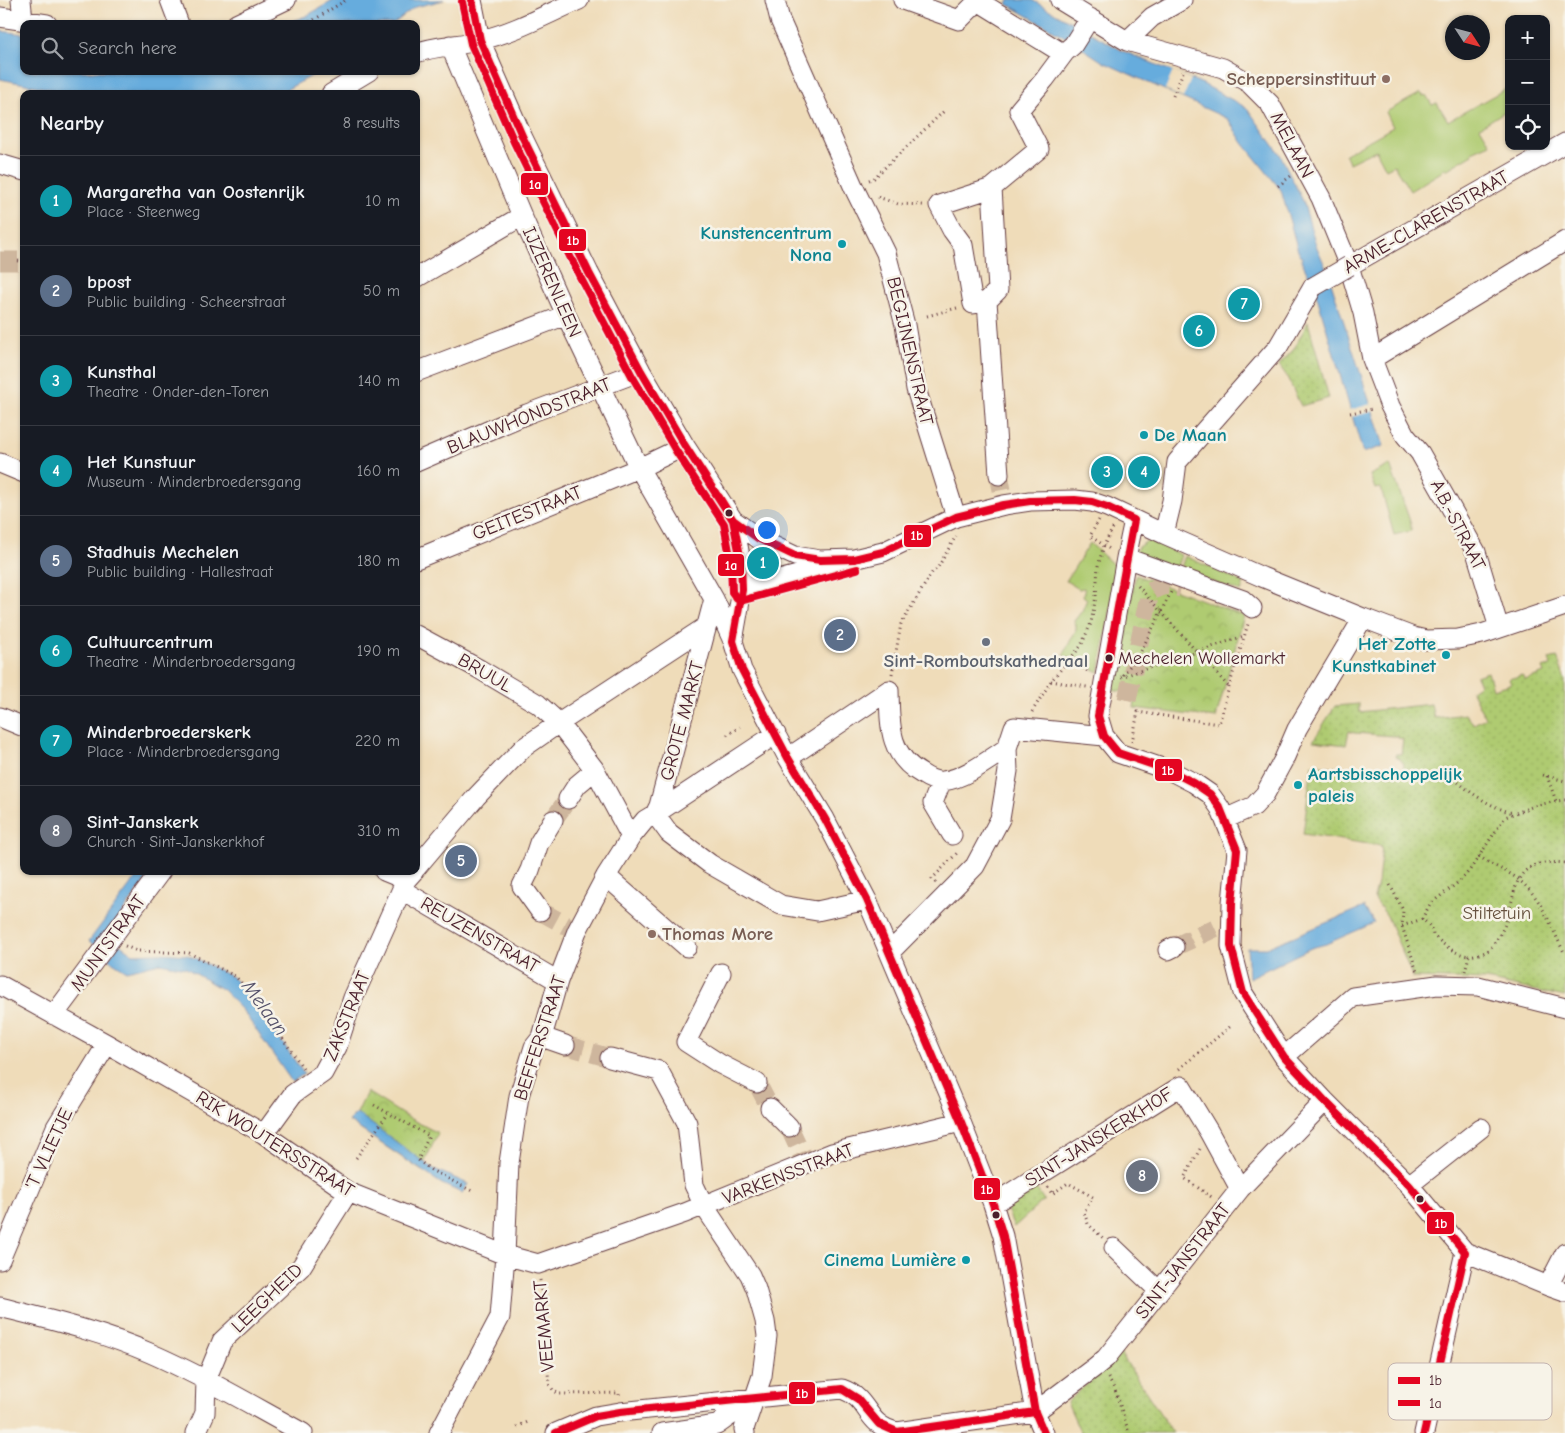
<!DOCTYPE html>
<meta charset="utf-8">
<style>
:root{--surface:#171b24;--page:#20242c;--text:#f1f3f6;--muted:#9ea1a6;--line:#363941;--accent:#d1495b}
body{margin:0;font-family:"Comic Neue",sans-serif;background:var(--page);color:var(--text)}
.controls{position:absolute;right:15px;top:15px;display:grid;overflow:hidden;border-radius:10px;box-shadow:0 1px 4px #0004}
.controls button{width:45px;height:45px;display:grid;place-items:center;padding:0;border:0;border-bottom:1px solid var(--line);background:var(--surface);color:var(--text);font:25px sans-serif}
.compass{position:absolute;left:1445px;top:15px;width:45px;height:45px;border-radius:50%;background:var(--surface);box-shadow:0 1px 4px #0004;rotate:126deg}
.you{position:absolute;left:766px;top:529px;width:18px;height:18px;margin:-12px;border:4px solid #fff;border-radius:50%;background:#1a73e8;box-shadow:0 0 0 8px #1a73e833}
.badge{display:grid;place-items:center;width:32px;height:32px;border-radius:50%;background:var(--accent);color:#fff;font-size:16px;font-weight:700}
.pin{position:absolute;translate:-50% -50%;border:2px solid #fff;box-shadow:0 1px 5px #0006}
.list{margin:0;padding:0;list-style:none}
h2{display:flex;justify-content:space-between;align-items:center;height:65px;margin:0;padding:0 20px;font-size:21px}
h2 small{font-size:16px;font-weight:400;color:var(--muted)}
.list li{display:grid;grid-template-columns:32px 1fr auto;gap:15px;align-items:center;box-sizing:border-box;height:90px;padding:0 20px;border-top:1px solid var(--line)}
.list b{display:block;font-size:19px;white-space:nowrap}
.list p{margin:0;font-size:16px;white-space:nowrap;color:var(--muted)}
.list em{font-size:16px;font-style:normal;color:var(--muted)}
.icon{flex:none;width:28px;height:28px;fill:none;stroke:currentColor;stroke-width:2;stroke-linecap:round;stroke-linejoin:round}
.map{position:relative;flex:none;width:1565px;height:1433px;overflow:hidden}
.search{position:absolute;background:var(--surface);box-shadow:0 1px 4px #0004;left:20px;top:20px;width:400px;height:55px;display:flex;align-items:center;gap:12px;box-sizing:border-box;padding:0 18px;border-radius:10px;color:var(--muted);font-size:19px}
.panel{position:absolute;background:var(--surface);box-shadow:0 1px 4px #0004;left:20px;top:90px;width:400px;height:785px;border-radius:10px}
.map>svg:first-child{display:block}
.grass{fill:#afcb71;stroke:#7c754e}
.park{fill:url(#park-crowns);stroke:#7c754e}
.garden{fill:url(#garden-dots);stroke:#7c754e}
.water{fill:#66acdd;stroke:#586684}
.pier{fill:#efdcb9}
.lines{fill:none;stroke-linecap:round;stroke-linejoin:round}
.minor-tunnel{stroke:#ceb69d;stroke-width:19;stroke-dasharray:19 9;stroke-linecap:butt}
.minor-casing{stroke:#633b40;stroke-width:21}
.path{stroke:#633b40;stroke-width:3;stroke-dasharray:1 4;stroke-linecap:butt}
.minor{stroke:#fff;stroke-width:19}
.minor-bridge-casing{stroke:#633b40;stroke-width:21;stroke-linecap:butt}
.minor-bridge{stroke:#fff;stroke-width:19}
.bus-1-casing{stroke:#f7f3e8;stroke-width:11}
.bus-2-casing{stroke:#f7f3e8;stroke-width:11}
.bus-1{stroke:#e40521;stroke-width:8}
.bus-2{stroke:#e40521;stroke-width:8}
.education-dot{fill:#8d6e63;stroke:#f7f3e8;stroke-width:2}
.culture-dot{fill:#0f9aa8;stroke:#f7f3e8;stroke-width:2}
.bus-dot{fill:#4a1f2b;stroke:#f7f3e8;stroke-width:2}
.worship-dot{fill:#6b7280;stroke:#f7f3e8;stroke-width:2}
.labels{text-anchor:middle;dominant-baseline:central;stroke-width:5;stroke-linejoin:round;paint-order:stroke}
.bus-label{font-size:18px;fill:#4a1f2b;stroke:#f7f3e8;text-anchor:start}
.education-label{font-size:19px;font-weight:bold;fill:#785e54;stroke:#f7f3e8;text-anchor:end}
.street-label{font-size:19px;fill:#4a1f2b;stroke:#f7f3e8}
.culture-label{font-size:19px;font-weight:bold;fill:#0d838f;stroke:#f7f3e8;text-anchor:end}
.worship-label{font-size:19px;font-weight:bold;fill:#5b616d;stroke:#f7f3e8}
.park-label{font-size:19px;fill:#685340;stroke:#f7f3e8}
.water-label{font-size:20px;font-style:italic;fill:#545069;stroke:#f7f3e8}
.key{fill:#f7f3e8;stroke:#c3b3af;stroke-width:1}
.key-label{font-size:14px;fill:#4a1f2b}
.line-badge{stroke:#f7f3e8;stroke-width:2}
.badge-label{font-size:14px;text-anchor:middle;font-weight:bold;fill:#fff}
</style>
<div class="map">
<svg width="1565" height="1433" viewBox="0 0 1565 1433">
<defs>
<pattern id="park-crowns" width="20" height="18" patternUnits="userSpaceOnUse" patternTransform="scale(1.25)"><rect width="20" height="18" fill="#afcb71"/><path d="M2 6a3 3 0 1 1 6 0M12 15a3 3 0 1 1 6 0" fill="none" stroke="#98ae62"/></pattern>
<pattern id="garden-dots" width="8" height="8" patternUnits="userSpaceOnUse" patternTransform="scale(1.25)"><rect width="8" height="8" fill="#afcb71"/><path d="M2 2h.1M6 6h.1" fill="none" stroke="#98ae62" stroke-width="1.8" stroke-linecap="round"/></pattern>
</defs>
<rect width="100%" height="100%" fill="#f7f3e8"/>
<filter id="ink" filterUnits="userSpaceOnUse"><feTurbulence type="fractalNoise" baseFrequency=".02" numOctaves="2"/><feDisplacementMap in="SourceGraphic" scale="10" xChannelSelector="R" yChannelSelector="G"/><feConvolveMatrix kernelMatrix="1 2 1 2 8 2 1 2 1" color-interpolation-filters="sRGB"/></filter>
<filter id="wash" filterUnits="userSpaceOnUse"><feTurbulence type="fractalNoise" baseFrequency=".0096" numOctaves="4" result="noise"/><feDisplacementMap in="SourceGraphic" scale="20" xChannelSelector="R" yChannelSelector="G"/><feGaussianBlur stdDeviation="1.12" result="paint"/><feColorMatrix in="noise" values="0 0 0 0 0 0 0 0 0 0 0 0 0 0 0 0 0 1.4 0 .05"/><feComposite in="paint" operator="in"/></filter>
<g filter="url(#wash)">
<rect width="100%" height="100%" fill="#efdcb9"/>
<path class="grass" d="M1509,87V109L1480,127L1490,144L1472,152L1473,154L1446,170L1445,168L1442,170L1443,171L1410,191L1394,165L1386,169L1376,150L1349,163L1345,154L1393,127L1386,112L1421,93L1423,96L1426,95L1432,105L1437,103L1448,121Z
M1390,465L1411,524V531L1394,535L1381,488L1375,489L1370,475Z
M1149,540L1181,555L1176,569L1135,554L1138,547Z
M1090,543L1118,569L1099,672L1063,655L1076,630V625L1074,621L1082,611L1087,599L1083,596L1085,593L1084,588L1079,589L1066,581Z
M1185,556L1244,583L1241,592L1180,570Z"/>
<path class="park" d="M1136,575L1244,616L1216,718L1134,708L1136,694L1110,690Z
M367,1092L405,1116L438,1133L425,1161L422,1171L348,1121L357,1113Z"/>
<path class="garden" d="M1308,322L1329,398L1301,406L1286,375L1279,365L1294,349Z
M1557,657L1565,680V997L1486,980L1413,978L1387,916L1374,898L1378,883L1382,846L1303,834L1312,764L1392,775L1398,774L1403,771L1404,764L1400,759L1395,757L1396,754H1401L1403,739L1398,738V736H1394L1354,733L1349,731L1346,745L1313,741L1335,706L1359,704V712L1431,704L1434,718L1465,714L1474,724L1485,718L1471,690L1480,684L1476,676L1488,672L1493,689L1511,684L1509,679L1522,675L1525,680L1544,673L1542,668L1551,666L1549,659Z
M1035,1187L1044,1200L1014,1227L1004,1202Z
M1121,1354L1173,1433H1081L1067,1402Z"/>
<path class="water" d="M334,0H444L415,7L393,24H283L306,16Z
M1009,0H1032L1123,51L1203,84L1247,108L1280,154L1303,201L1316,245L1328,273L1384,446L1363,453L1316,293L1309,276L1301,260L1302,258L1298,251L1281,190L1243,143L1228,119L1103,62L1067,38L1007,4Z
M0,31L24,34V71H321L280,93L274,94H75L0,79Z
M141,871H153L97,947L89,941Z
M1364,907L1374,923L1326,944L1311,948L1249,978L1247,948H1266Z
M119,944L133,954L160,953L187,955L197,959L232,977L253,1000L304,1074L292,1082L243,1011L223,990L186,968L160,963L127,971L108,959Z
M357,1113L432,1168L468,1184L462,1193L442,1184L348,1121Z"/>
<path class="pier" d="M1173,71L1191,79L1183,98L1165,90Z
M1371,404L1374,411L1352,417L1350,410Z"/>
</g>
<g filter="url(#ink)">
<g class="lines">
<path class="minor-tunnel" d="M0,261H18
M999,475L1002,490
M1127,700L1150,592C1162,584 1166,584 1181,588
M553,820L568,799
M540,911L571,928
M1174,947L1215,928
M565,1045L610,1058
M757,1083L770,1108
M789,1127L802,1155"/>
<g class="minor-casing">
<path id="minor" d="M21,0L23,20
M170,0L179,24
M472,0L480,40L523,138L589,273L641,371L685,446L733,520L741,561L742,590L733,641
M775,0L780,20L854,188L886,253L905,325L916,389L956,517
M903,0L959,20L979,0
M1060,0L1127,41L1223,68L1249,83L1270,104L1321,198L1349,266L1363,313L1372,359L1390,406L1405,435L1420,453L1476,552L1499,628
M978,1L1059,51L1065,52L1073,45L1090,18
M0,17L47,24
M236,24L286,0
M1127,41L1152,17L1182,0
M450,45L522,216L566,315L639,468L714,599L733,641L742,670L788,758L825,819L867,900L961,1122L993,1204L1003,1236L1035,1412L1044,1433
M416,53C437,45 460,46 481,40C515,32 547,14 579,0
M331,94L369,71
M0,164L24,171
M992,188L939,205L952,230L963,245L973,304L987,301L998,290L992,188L1039,149L1019,110L1045,79L1065,52
M1349,266L1565,143
M416,278L522,216
M987,301L999,475
M1372,359L1565,241
M416,372L566,315
M416,462L527,414L641,371
M0,463L24,473
M733,520L759,539L795,556L820,560L854,559L883,552L956,517L1004,505L1030,501L1075,500L1092,502L1107,507L1164,534L1262,577L1363,618L1413,637L1426,640L1458,639L1482,634L1565,606
M1134,520L1126,558L1098,716L1104,736L1118,753L1171,771L1194,783L1210,794L1220,808L1237,850L1232,903L1231,946L1243,993L1284,1057L1325,1101L1409,1185L1465,1252L1548,1286L1565,1292
M1164,534L1172,501L1177,462L1278,347L1313,287
M1126,558L1243,600L1252,608
M416,559L639,468L685,446
M742,590L835,565
M416,635L479,669L538,704L559,723L595,770L631,837
M889,690C890,724 888,755 922,774C928,778 936,782 943,781C964,779 990,759 1007,748
M0,717L24,727
M776,734L655,814L669,833L710,864L781,905L817,911L867,900
M788,758L889,690
M941,782L933,803L952,835
M568,799L577,785L595,770
M1225,819L1254,806L1265,794L1284,759L1297,729L1363,618
M416,868L476,797L523,748L559,723L707,626
M384,871L406,880
M606,876L687,947
M402,890L558,981
M540,911L522,886L530,870L539,843L553,820
M1168,950L1174,947
M890,952L975,866L1000,819L1008,771L1007,748L1014,727L1104,736
M721,973L686,1042L720,1064L757,1083
M0,985L107,1044L264,1134L348,1192L505,1255L538,1264L685,1213L832,1153L961,1122
M54,1015L161,871
M542,1037L565,1045
M1284,1057L1353,997L1437,985L1478,986L1565,1008
M610,1058L659,1071L687,1123L694,1185L704,1206L750,1275L756,1289L765,1321L767,1336L762,1376L744,1429L745,1433
M770,1108L789,1127
M264,1134L293,1094L323,1073L337,1047L353,998L406,880L414,871
M1409,1185L1481,1128
M993,1204L1181,1086L1209,1132L1240,1189
M1114,1248L1159,1291
M0,1260L56,1127L107,1044
M1548,1286L1565,1253
M0,1307C51,1320 102,1332 150,1353C203,1376 253,1406 303,1433
M196,1433L205,1413L206,1380L222,1341L301,1267L348,1192
M439,1433L500,1317L505,1255L509,1163L519,1096L534,1047L542,1037L558,981L577,931L606,876L631,837L645,820L655,814L659,806L714,599
M556,1433L596,1416L620,1412L842,1389C871,1399 864,1425 897,1432L1035,1412L1095,1367L1106,1358L1240,1189L1325,1101
M662,1433L717,1425L752,1400
M1424,1433L1465,1252"/>
</g>
<path class="path" d="M305,24L312,21L346,0
M1173,96L1183,72
M869,180L874,178L944,111
M1278,186L1291,176
M878,197L898,204L923,205
M18,261L24,262
M927,316L957,308
M1350,413L1372,409
M1099,520L1090,536L1111,550
M1138,586L1197,652L1244,636
M1068,662L1090,672
M892,674L901,624L933,571L937,569L956,536
M1123,675L1141,651L1171,592
M1121,677L1197,652L1228,686
M1051,681L1087,687
M1032,712L1051,681L1081,646L1091,623L1096,596L1098,566L1104,545L1113,528
M727,735L740,727
M1132,742L1138,712L1219,724L1229,687L1248,624
M1443,769C1464,788 1486,806 1513,813
M1543,775L1565,781
M1547,776L1556,801
M1479,856C1491,866 1507,870 1519,880C1543,899 1551,928 1565,954
M936,883L932,879L958,852
M1390,885L1403,910L1402,926L1417,972
M1422,919L1430,904L1460,881L1470,870L1505,817L1534,806L1556,801L1565,800
M1402,926L1422,919C1428,924 1432,927 1433,935C1445,946 1453,953 1469,956
M125,946L137,951L189,953L235,976L255,998L303,1068
M1465,971L1469,956C1474,955 1482,954 1487,951C1491,949 1494,942 1497,939C1523,902 1500,857 1565,863
M1179,1069L1232,1025
M374,1105L429,1136L418,1160L431,1170L474,1192
M1200,1149L1184,1178L1213,1198
M356,1158L388,1114
M1048,1187L1052,1194L1068,1183L1093,1197L1084,1212L1088,1224L1103,1238
M540,1280L549,1384L553,1390L559,1394L619,1393V1395
M1108,1378L1115,1390L1129,1433
M517,1427L530,1421"/>
<use href="#minor" class="minor"/>
<g class="minor-bridge-casing">
<path id="minor-bridge" d="M1313,287L1349,266"/>
</g>
<use href="#minor-bridge" class="minor-bridge"/>
<g class="bus-1-casing">
<path id="bus-1" d="M472,0L480,40L523,138L589,273L641,371L685,446L733,520L759,539L795,556L820,560L854,559L883,552L956,517L1004,505L1030,501L1075,500L1092,502L1107,507L1134,520L1098,716L1104,736L1118,753L1171,771L1194,783L1210,794L1220,808L1237,850L1232,903L1231,946L1243,993L1284,1057L1325,1101L1409,1185L1465,1252L1424,1433
M719,497L733,520L741,561L742,590L733,641L742,670L788,758L825,819L867,900L961,1122L993,1204L1003,1236L1035,1412L1044,1433
M556,1433L596,1416L620,1412L842,1389L858,1399L879,1424L897,1432L1035,1412"/>
</g>
<g class="bus-2-casing">
<path id="bus-2" d="M462,2L471,44L514,142L580,277L632,376L676,451L724,524L731,562L732,592L737,599L744,600L857,569"/>
</g>
<use href="#bus-1" class="bus-1"/>
<use href="#bus-2" class="bus-2"/>
</g>
</g>
<g class="education-dot">
<circle cx="1386" cy="79" r="5"/>
<circle cx="652" cy="934" r="5"/>
</g>
<g class="culture-dot">
<circle cx="842" cy="244" r="5"/>
<circle cx="1144" cy="435" r="5"/>
<circle cx="1446" cy="655" r="5"/>
<circle cx="1298" cy="785" r="5"/>
<circle cx="966" cy="1260" r="5"/>
</g>
<g class="bus-dot">
<circle cx="729" cy="513" r="4.5"/>
<circle cx="1109" cy="658" r="4.5"/>
<circle cx="1420" cy="1199" r="4.5"/>
<circle cx="996" cy="1215" r="4.5"/>
</g>
<circle class="worship-dot" cx="986" cy="642" r="5"/>
<g class="labels">
<g class="bus-label">
<text x="1118" y="658">Mechelen Wollemarkt</text>
</g>
<g class="education-label">
<text x="1376" y="79">Scheppersinstituut</text>
<text x="662" y="934" text-anchor="start">Thomas More</text>
</g>
<g class="street-label">
<text transform="translate(1292 145) rotate(62)">MELAAN</text>
<text transform="translate(1426 222) rotate(-30)">ARME-CLARENSTRAAT</text>
<text transform="translate(552 282) rotate(66)">IJZERENLEEN</text>
<text transform="translate(910 351) rotate(77)">BEGIJNENSTRAAT</text>
<text transform="translate(529 416) rotate(-22)">BLAUWHONDSTRAAT</text>
<text transform="translate(527 513) rotate(-22)">GEITESTRAAT</text>
<text transform="translate(1458 525) rotate(63)">A.B.-STRAAT</text>
<text transform="translate(485 673) rotate(30)">BRUUL</text>
<text transform="translate(682 721) rotate(-75)">GROTE MARKT</text>
<text transform="translate(480 935) rotate(30)">REUZENSTRAAT</text>
<text transform="translate(108 943) rotate(-54)">MUNTSTRAAT</text>
<text transform="translate(347 1016) rotate(-68)">ZAKSTRAAT</text>
<text transform="translate(540 1038) rotate(-72)">BEFFERSTRAAT</text>
<text transform="translate(1099 1137) rotate(-32)">SINT-JANSKERKHOF</text>
<text transform="translate(275 1144) rotate(32)">RIK WOUTERSSTRAAT</text>
<text transform="translate(49 1149) rotate(-65)">'T VLIETJE</text>
<text transform="translate(788 1174) rotate(-21)">VARKENSSTRAAT</text>
<text transform="translate(1183 1261) rotate(-52)">SINT-JANSTRAAT</text>
<text transform="translate(267 1298) rotate(-44)">LEEGHEID</text>
<text transform="translate(544 1326) rotate(-95)">VEEMARKT</text>
</g>
<g class="culture-label">
<text x="832" y="233">Kunstencentrum<tspan x="832" dy="22">Nona</tspan></text>
<text x="1154" y="435" text-anchor="start">De Maan</text>
<text x="1436" y="644">Het Zotte<tspan x="1436" dy="22">Kunstkabinet</tspan></text>
<text x="1308" y="774" text-anchor="start">Aartsbisschoppelijk<tspan x="1308" dy="22">paleis</tspan></text>
<text x="956" y="1260">Cinema Lumière</text>
</g>
<g class="worship-label">
<text x="986" y="661">Sint-Romboutskathedraal</text>
</g>
<g class="park-label">
<text x="1497" y="913">Stiltetuin</text>
</g>
<g class="water-label">
<text transform="translate(265 1008) rotate(54)">Melaan</text>
</g>
</g>
<rect x="1388" y="1363" width="164" height="57" rx="8" class="key"/>
<rect x="1398" y="1377" width="22" height="7" fill="#e40521"/>
<rect x="1398" y="1400" width="22" height="6" fill="#e40521"/>
<g class="key-label">
<text x="1429" y="1385">1b</text>
<text x="1429" y="1408">1a</text>
</g>
<g class="line-badge">
<rect x="520" y="172" width="29" height="24" rx="5" fill="#e40521"/>
<rect x="558" y="228" width="29" height="24" rx="5" fill="#e40521"/>
<rect x="903" y="524" width="29" height="24" rx="5" fill="#e40521"/>
<rect x="717" y="553" width="28" height="24" rx="5" fill="#e40521"/>
<rect x="1154" y="758" width="29" height="24" rx="5" fill="#e40521"/>
<rect x="973" y="1177" width="28" height="24" rx="5" fill="#e40521"/>
<rect x="1426" y="1211" width="29" height="24" rx="5" fill="#e40521"/>
<rect x="788" y="1381" width="28" height="24" rx="5" fill="#e40521"/>
</g>
<g class="badge-label">
<text x="535" y="189">1a</text>
<text x="573" y="245">1b</text>
<text x="917" y="540">1b</text>
<text x="731" y="570">1a</text>
<text x="1168" y="775">1b</text>
<text x="987" y="1194">1b</text>
<text x="1441" y="1228">1b</text>
<text x="802" y="1398">1b</text>
</g>
</svg>
<div class="controls">
<button>+</button>
<button>−</button>
<button><svg class="icon" aria-label="locate" viewBox="0 0 24 24"><circle cx="12" cy="12" r="6"/><path d="M12 2v4M12 18v4M2 12h4M18 12h4"/></svg></button>
</div>
<svg class="compass" viewBox="-18 -18 36 36"><path d="M0-13l5 13h-10z" fill="#e53935"/><path d="M0 13l5-13h-10z" fill="#9ea1a6"/></svg>
<div class="you"></div>
<div class="pin badge" style="left:763px;top:563px;background:#0f9aa8">1</div>
<div class="pin badge" style="left:840px;top:635px;background:#5c6f8a">2</div>
<div class="pin badge" style="left:1107px;top:472px;background:#0f9aa8">3</div>
<div class="pin badge" style="left:1144px;top:472px;background:#0f9aa8">4</div>
<div class="pin badge" style="left:461px;top:861px;background:#5c6f8a">5</div>
<div class="pin badge" style="left:1199px;top:331px;background:#0f9aa8">6</div>
<div class="pin badge" style="left:1244px;top:304px;background:#0f9aa8">7</div>
<div class="pin badge" style="left:1142px;top:1176px;background:#6b7280">8</div>
<div class="search"><svg class="icon" aria-label="search" viewBox="0 0 24 24"><circle cx="10" cy="10" r="6"/><path d="M15 15l6 6"/></svg>Search here</div>
<section class="panel">
<h2>Nearby<small>8 results</small></h2>
<ul class="list">
<li><span class="badge" style="background:#0f9aa8">1</span><div><b>Margaretha van Oostenrijk</b><p>Place · Steenweg</p></div><em>10 m</em></li>
<li><span class="badge" style="background:#5c6f8a">2</span><div><b>bpost</b><p>Public building · Scheerstraat</p></div><em>50 m</em></li>
<li><span class="badge" style="background:#0f9aa8">3</span><div><b>Kunsthal</b><p>Theatre · Onder-den-Toren</p></div><em>140 m</em></li>
<li><span class="badge" style="background:#0f9aa8">4</span><div><b>Het Kunstuur</b><p>Museum · Minderbroedersgang</p></div><em>160 m</em></li>
<li><span class="badge" style="background:#5c6f8a">5</span><div><b>Stadhuis Mechelen</b><p>Public building · Hallestraat</p></div><em>180 m</em></li>
<li><span class="badge" style="background:#0f9aa8">6</span><div><b>Cultuurcentrum</b><p>Theatre · Minderbroedersgang</p></div><em>190 m</em></li>
<li><span class="badge" style="background:#0f9aa8">7</span><div><b>Minderbroederskerk</b><p>Place · Minderbroedersgang</p></div><em>220 m</em></li>
<li><span class="badge" style="background:#6b7280">8</span><div><b>Sint-Janskerk</b><p>Church · Sint-Janskerkhof</p></div><em>310 m</em></li>
</ul>
</section>
</div>
